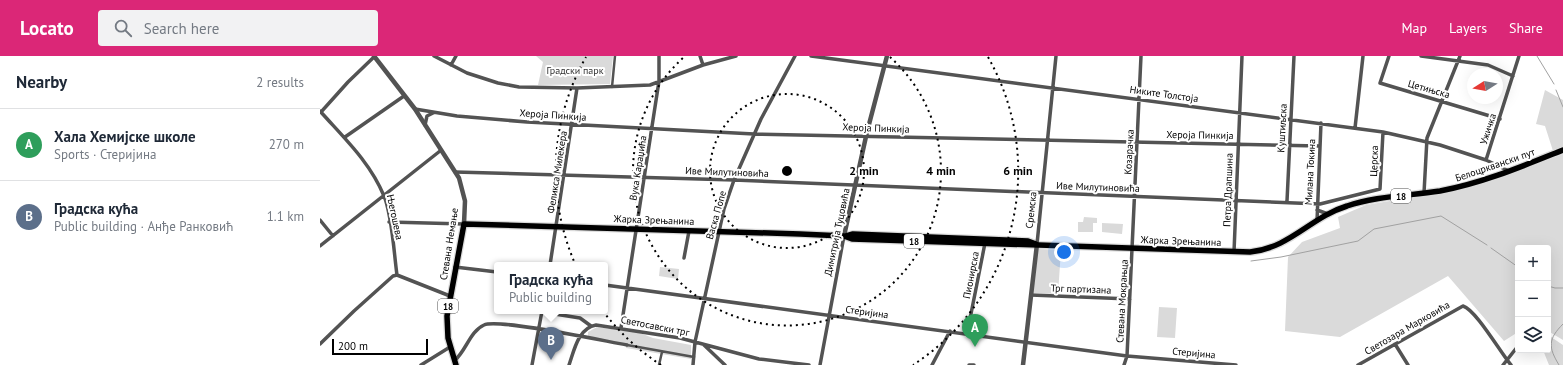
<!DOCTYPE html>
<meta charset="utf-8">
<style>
:root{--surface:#fff;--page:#f2f2f3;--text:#1f2937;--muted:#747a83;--line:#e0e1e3;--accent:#db2777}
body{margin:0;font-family:"PT Sans",sans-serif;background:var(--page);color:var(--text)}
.controls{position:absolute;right:12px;bottom:12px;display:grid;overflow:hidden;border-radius:4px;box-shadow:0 4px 16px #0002}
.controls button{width:36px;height:36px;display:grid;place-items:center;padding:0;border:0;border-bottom:1px solid var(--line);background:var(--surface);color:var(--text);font:20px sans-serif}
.compass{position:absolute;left:1147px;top:12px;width:36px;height:36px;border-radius:50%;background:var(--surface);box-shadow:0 4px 16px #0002;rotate:259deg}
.scale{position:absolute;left:12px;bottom:10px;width:96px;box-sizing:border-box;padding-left:4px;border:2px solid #000;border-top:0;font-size:11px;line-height:14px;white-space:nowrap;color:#000;-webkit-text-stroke:3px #fff;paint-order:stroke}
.you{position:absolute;left:744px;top:196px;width:14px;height:14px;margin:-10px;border:3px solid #fff;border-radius:50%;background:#1a73e8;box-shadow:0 0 0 6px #1a73e833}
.badge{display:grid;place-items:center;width:26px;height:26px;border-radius:50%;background:var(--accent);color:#fff;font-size:13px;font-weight:700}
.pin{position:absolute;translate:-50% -33px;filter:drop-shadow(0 1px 2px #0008)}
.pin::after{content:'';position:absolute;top:21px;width:14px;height:12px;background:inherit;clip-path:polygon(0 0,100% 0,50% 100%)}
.popup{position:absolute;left:174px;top:206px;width:114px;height:52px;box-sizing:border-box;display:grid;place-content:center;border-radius:4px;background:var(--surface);filter:drop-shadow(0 1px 3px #0005);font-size:13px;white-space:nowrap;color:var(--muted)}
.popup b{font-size:15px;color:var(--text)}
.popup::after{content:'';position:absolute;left:50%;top:100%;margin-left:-8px;border:8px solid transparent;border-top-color:var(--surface)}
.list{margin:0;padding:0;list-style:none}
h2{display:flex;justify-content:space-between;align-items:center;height:52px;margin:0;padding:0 16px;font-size:17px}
h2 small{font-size:13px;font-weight:400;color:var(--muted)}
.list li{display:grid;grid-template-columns:26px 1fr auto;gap:12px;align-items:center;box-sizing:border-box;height:72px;padding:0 16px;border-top:1px solid var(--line)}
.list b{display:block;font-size:15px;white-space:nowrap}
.list p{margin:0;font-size:13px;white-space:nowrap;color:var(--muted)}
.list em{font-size:13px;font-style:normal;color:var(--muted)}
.icon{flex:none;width:22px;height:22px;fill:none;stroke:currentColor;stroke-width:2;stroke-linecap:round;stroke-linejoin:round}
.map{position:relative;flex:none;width:1243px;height:309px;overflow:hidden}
header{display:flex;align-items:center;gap:24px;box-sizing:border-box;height:56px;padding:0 20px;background:var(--accent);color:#fff}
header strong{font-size:19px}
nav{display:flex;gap:22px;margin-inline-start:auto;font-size:14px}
.search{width:280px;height:36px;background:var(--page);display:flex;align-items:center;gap:10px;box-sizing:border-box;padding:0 14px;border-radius:4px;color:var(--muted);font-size:15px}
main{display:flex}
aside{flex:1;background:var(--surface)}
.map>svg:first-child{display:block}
.green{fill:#dadada}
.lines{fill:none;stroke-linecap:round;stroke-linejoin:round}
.stream{stroke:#a1a1a1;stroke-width:1}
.primary-casing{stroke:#dbdbdb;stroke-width:8}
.pedestrian{stroke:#535353;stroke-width:2.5}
.minor{stroke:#535353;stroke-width:3.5}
.tertiary{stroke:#535353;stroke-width:4.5}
.primary{stroke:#000;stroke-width:5.5}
.ring{fill:none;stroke:#000;stroke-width:2;stroke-dasharray:2 4}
.labels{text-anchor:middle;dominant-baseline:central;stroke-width:4;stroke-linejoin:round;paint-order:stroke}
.shield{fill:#fff;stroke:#4c4c4c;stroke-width:1}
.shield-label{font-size:9px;font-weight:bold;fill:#000}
.park-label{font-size:10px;fill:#313131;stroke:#fff}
.street-label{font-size:10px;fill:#000;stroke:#fff}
.centre{fill:#000;stroke:#fff;stroke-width:2}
.ring-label{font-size:12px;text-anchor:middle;font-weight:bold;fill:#000;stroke:#fff;stroke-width:4;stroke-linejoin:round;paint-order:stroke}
</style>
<header>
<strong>Locato</strong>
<div class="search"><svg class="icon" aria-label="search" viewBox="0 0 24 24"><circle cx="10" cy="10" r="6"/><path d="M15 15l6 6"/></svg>Search here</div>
<nav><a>Map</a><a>Layers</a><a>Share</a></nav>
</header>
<main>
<aside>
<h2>Nearby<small>2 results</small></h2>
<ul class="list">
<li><span class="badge" style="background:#2e9e5b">A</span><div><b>Хала Хемијске школе</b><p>Sports · Стеријина</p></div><em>270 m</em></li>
<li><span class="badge" style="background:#5c6f8a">B</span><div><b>Градска кућа</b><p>Public building · Анђе Ранковић</p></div><em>1.1 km</em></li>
</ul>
</aside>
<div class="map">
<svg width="1243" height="309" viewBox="0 0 1243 309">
<rect width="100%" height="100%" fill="#fff"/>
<path class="green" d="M216,0H293L290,28L218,29L223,6Z
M1225,34L1243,44V91L1233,95L1225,70L1216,68Z
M1243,98V284L1228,275V192H1198V276L1184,285L1128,220L1020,281L965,275L968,201L982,186L1020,172L1018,161L1046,149L1129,135L1189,118Z
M764,161L777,162V167H773V176H758V166H763Z
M782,167L803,168L802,178L782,176Z
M718,193L741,194L738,238L713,237Z
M340,211L359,213L358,223L339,220Z
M839,251L857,252L855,282L837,281Z
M277,271L320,277L333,282L371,289V303L306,292V289L268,280V276Z
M1228,279L1243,289V309H1229L1223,294H1228Z"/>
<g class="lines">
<path class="stream" d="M1217,0L1234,28
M1236,34L1243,51
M1171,192L1198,211
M931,205L961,201L1038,185L1054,173L1121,160L1167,189
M1228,230L1235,232H1243
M1239,309C1228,291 1228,283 1243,268"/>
<g class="primary-casing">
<path id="primary" d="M526,180L533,178L708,185L716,188
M136,309L128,282L127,260L144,168L480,178L524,180L532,183L930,196C970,192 991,161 1027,150C1056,140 1089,140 1120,135C1163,127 1203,110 1243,94"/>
</g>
<path class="pedestrian" d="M292,31L295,0
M307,289L374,301
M339,309L342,296"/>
<path class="minor" d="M114,0L147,17L178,27L199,31L257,32L330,29L383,9L416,0
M380,0L383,9
M491,0L1063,76L1120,89L1166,104L1189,115
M1069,0L1060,27L1180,63
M1101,0L1168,9L1193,20
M131,9L136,0
M95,53L137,60L207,66L434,78L999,90
M0,55C24,82 50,106 64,140C72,158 74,198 77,219
M1,56L28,26L55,0
M105,69L107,60L113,57
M1035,72L1043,0
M25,81L84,40
M1166,104L1199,0
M135,116L414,124L1000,148L1060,133L1063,76
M1104,137L1107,82L1140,0
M967,145L974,0
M997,154L1008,158
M0,164L13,180
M997,165L1001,67
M69,166L144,168
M717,188L736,0
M0,190L120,95
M914,196L922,0
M364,202L369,175
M230,209L257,32
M135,211L177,216
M77,219L130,240
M285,229L807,300L916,309
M711,239L810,243
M222,256L260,262L271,270
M301,272L339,25V0
M647,278L665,187
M0,288L34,255L73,220L77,219
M1075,288L1088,309
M384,289L405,309
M135,304C146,295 150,275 164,269C178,262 284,285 307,289
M101,309L130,291
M212,309L222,255
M249,309C254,295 258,272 276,269L360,282L439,303L489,309
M373,309L375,286L404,153L414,124L441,63L475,0
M500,309L524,180
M612,309L630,275
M649,309H654
M804,309L807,300L821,0
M1038,309L1143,250C1156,254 1180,296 1191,309
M1183,309L1198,290"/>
<path class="tertiary" d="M54,0L95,53L139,122L145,145L144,168
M524,180L547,76L567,0
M703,309L717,188"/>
<use href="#primary" class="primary"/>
</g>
<g class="ring">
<circle cx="467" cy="115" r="77"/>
<path d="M570 1A154 154 0 1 1 364 1"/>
<path d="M341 309A231 231 0 0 1 266 1M668 1A231 231 0 0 1 593 309"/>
</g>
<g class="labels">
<g class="shield">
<rect x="1071" y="133" width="20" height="14" rx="3"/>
<rect x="584" y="178" width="20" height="14" rx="3"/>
<rect x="118" y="243" width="20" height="14" rx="3"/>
</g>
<g class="shield-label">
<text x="1081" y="140">18</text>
<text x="594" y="185">18</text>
<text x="128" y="250">18</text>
</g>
<g class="park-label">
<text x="255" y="14">Градски парк</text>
</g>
<g class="street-label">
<text transform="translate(1109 33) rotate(16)">Цетињска</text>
<text transform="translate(844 38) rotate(8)">Никите Толстоја</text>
<text transform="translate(233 59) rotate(4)">Хероја Пинкија</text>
<text transform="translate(556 72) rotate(2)">Хероја Пинкија</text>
<text transform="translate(962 72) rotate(-87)">Куштиљска</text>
<text transform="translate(1168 73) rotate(-72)">Ужичка</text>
<text transform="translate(880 79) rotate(1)">Хероја Пинкија</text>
<text transform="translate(809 96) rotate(-87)">Козарачка</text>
<text transform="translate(1054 105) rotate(-88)">Церска</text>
<text transform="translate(1175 109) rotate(-19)">Белоцрквански пут</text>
<text transform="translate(318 112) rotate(-81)">Вука Караџића</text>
<text transform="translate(237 116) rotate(-81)">Феликса Милекера</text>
<text transform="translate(407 116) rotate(2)">Иве Милутиновића</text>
<text transform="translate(990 116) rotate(-87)">Милана Токина</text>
<text transform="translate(778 131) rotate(2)">Иве Милутиновића</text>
<text transform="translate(908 134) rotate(-88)">Петра Драпшина</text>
<text transform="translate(711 154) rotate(-84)">Сремска</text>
<text transform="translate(396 159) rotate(-74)">Васка Попе</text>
<text transform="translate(75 161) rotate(78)">Његошева</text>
<text transform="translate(334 164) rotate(2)">Жарка Зрењанина</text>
<text transform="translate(517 176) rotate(-78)">Димитрија Туцовића</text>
<text transform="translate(861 185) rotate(2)">Жарка Зрењанина</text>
<text transform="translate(129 188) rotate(-81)">Стевана Немање</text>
<text transform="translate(651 219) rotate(-79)">Пионирска</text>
<text transform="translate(761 233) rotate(2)">Трг партизана</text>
<text transform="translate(802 245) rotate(-87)">Стевана Мокрањца</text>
<text transform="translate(547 256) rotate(8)">Стеријина</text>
<text transform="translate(335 270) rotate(11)">Светосавски трг</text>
<text transform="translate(1087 272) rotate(-30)">Светозара Марковића</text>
<text transform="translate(874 297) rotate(5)">Стеријина</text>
</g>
</g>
<circle cx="467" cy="115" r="6" class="centre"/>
<g class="ring-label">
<text x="544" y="119">2 min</text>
<text x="621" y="119">4 min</text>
<text x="698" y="119">6 min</text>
</g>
</svg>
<div class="controls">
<button>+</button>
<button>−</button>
<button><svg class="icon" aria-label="layers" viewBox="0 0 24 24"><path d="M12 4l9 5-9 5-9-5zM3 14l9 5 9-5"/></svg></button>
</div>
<svg class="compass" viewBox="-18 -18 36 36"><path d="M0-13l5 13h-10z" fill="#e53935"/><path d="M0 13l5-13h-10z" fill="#747a83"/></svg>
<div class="scale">200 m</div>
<div class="you"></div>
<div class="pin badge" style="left:655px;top:291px;background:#2e9e5b">A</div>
<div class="pin badge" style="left:231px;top:304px;background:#5c6f8a">B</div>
<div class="popup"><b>Градска кућа</b>Public building</div>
</div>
</main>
